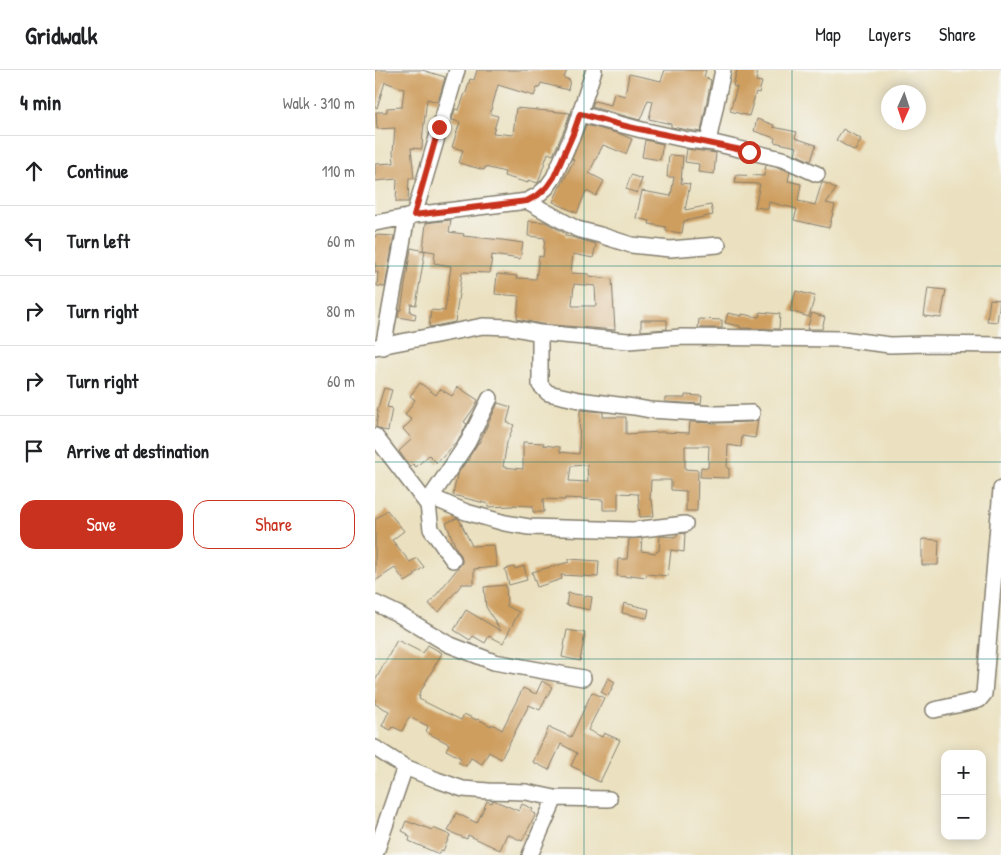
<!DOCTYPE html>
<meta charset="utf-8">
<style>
:root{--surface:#fff;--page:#f6f6f6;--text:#202124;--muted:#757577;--line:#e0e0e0;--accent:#c8321e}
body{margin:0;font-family:"Patrick Hand",sans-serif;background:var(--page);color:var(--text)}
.controls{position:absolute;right:15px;bottom:15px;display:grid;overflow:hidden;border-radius:10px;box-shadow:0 2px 12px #0003}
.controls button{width:45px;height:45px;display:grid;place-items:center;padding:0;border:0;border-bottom:1px solid var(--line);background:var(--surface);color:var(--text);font:25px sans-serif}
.compass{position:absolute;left:506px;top:15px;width:45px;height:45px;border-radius:50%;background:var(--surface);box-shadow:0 2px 12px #0003;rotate:183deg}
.stop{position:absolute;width:15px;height:15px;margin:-11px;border:4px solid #c8321e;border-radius:50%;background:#fff}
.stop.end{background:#c8321e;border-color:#fff;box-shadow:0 1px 5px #0008}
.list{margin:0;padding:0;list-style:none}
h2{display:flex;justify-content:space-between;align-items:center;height:65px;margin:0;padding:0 20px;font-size:21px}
h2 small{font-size:16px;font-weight:400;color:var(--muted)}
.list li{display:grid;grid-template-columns:32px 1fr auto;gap:15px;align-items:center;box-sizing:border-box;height:70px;padding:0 20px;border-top:1px solid var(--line)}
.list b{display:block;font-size:19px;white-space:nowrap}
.list em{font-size:16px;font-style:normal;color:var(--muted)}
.actions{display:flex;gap:10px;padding:15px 20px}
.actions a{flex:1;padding:11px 0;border:1px solid var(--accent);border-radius:15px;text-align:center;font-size:18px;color:var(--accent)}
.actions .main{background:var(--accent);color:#fff}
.icon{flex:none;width:28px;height:28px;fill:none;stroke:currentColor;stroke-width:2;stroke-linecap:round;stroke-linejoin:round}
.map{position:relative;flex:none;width:626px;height:785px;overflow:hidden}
header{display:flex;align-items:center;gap:30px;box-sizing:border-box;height:70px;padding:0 25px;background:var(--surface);border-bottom:1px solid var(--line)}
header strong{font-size:24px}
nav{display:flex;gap:28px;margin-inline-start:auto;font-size:18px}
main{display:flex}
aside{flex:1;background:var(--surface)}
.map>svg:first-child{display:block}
.building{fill:#ce9e5f;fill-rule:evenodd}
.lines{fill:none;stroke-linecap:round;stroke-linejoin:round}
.minor-casing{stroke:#847e6e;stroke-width:18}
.minor{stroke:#fff;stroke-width:15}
.route{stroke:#c8321e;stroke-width:6}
.grid{fill:none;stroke:#0f766e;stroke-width:1;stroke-opacity:0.55}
</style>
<header>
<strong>Gridwalk</strong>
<nav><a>Map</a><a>Layers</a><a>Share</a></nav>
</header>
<main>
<aside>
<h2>4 min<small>Walk · 310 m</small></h2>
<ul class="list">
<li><svg class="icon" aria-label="ahead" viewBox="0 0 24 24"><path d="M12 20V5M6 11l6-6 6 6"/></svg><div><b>Continue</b></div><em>110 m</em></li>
<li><svg class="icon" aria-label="left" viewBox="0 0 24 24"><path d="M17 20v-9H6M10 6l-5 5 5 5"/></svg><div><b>Turn left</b></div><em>60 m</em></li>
<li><svg class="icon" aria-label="right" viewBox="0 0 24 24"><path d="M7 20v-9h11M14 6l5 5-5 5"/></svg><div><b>Turn right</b></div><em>80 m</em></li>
<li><svg class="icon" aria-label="right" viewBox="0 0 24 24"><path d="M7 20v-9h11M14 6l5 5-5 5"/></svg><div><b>Turn right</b></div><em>60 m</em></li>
<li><svg class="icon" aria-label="arrive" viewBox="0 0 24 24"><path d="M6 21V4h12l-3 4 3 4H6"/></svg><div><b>Arrive at destination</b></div></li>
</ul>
<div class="actions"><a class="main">Save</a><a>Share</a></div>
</aside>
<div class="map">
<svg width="626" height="785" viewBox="0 0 626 785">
<rect width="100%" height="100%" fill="#f6f6f2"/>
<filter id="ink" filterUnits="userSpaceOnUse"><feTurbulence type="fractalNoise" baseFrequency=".02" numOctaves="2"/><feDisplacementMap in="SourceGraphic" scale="10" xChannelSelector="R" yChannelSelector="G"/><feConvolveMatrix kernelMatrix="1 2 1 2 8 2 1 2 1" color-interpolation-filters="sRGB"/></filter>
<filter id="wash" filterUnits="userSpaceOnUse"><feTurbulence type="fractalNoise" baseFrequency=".0096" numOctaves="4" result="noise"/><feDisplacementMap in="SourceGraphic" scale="20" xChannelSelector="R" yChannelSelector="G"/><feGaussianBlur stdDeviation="1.12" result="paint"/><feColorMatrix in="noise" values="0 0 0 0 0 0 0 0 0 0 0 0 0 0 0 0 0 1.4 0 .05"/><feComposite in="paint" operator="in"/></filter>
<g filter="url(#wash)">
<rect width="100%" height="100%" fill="#ebe1c0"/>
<g id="blocks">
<path class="building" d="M0,0H47L70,7L63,32L52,29L48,62L47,79L36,78L39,108H34L33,132H21L22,109L0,111V94L19,93L18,82L20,58L2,59L1,42H12V38L27,37L29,19L10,12L2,38L0,37Z
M102,0H192L189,8L195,10L193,20L166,13L164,18H162L159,26L123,15L115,44L123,46L118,63L138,65L141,38L195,43L190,58L178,85L173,83L163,113L153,110V113L129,106L130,102L110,97L109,100L84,93L88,80L77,77L85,52L77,50L80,39L84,40L90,23H91L95,9L99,10Z
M290,0H331L329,7L336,10L326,62L296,57V54L274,49L278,31L273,30L265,50L217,37L219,31L236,35L239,23L250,26L254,4L286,11Z
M362,0H383L381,11L387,12L384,23L381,22L374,46L355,41L362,17L358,16Z
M382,49L399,55L398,57L422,62L420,68L441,75L436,91L420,84L422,77L399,72L400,68L379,61Z
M211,55L245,64L257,69L251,84L228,75L214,103L229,111L221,126L211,121L202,143L178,132L185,116H186L199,90L197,89Z
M468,59L486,69L480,81L461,70Z
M270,70L288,74L285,90L267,87Z
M312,79L341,83L339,104L323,102L324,94L310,92Z
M294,85L308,86L306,113L315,114L310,140L336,135L338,145L309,151L307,163L291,161V157L274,154L275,151L261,148L267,121L296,126L299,107H292Z
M391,95L408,99L415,102L413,111L426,114L423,131L440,135L447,112L455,115L461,119L451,133L460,135L454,158L419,150L422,139L394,132L393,139L380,137L385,114L360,113L361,105L389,106Z
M256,105L267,109L262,123L251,119Z
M76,150L74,162L89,164L88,166L127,170L148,173L145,189L117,185L115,203L87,202L80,252L54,257L56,240L70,241L76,196L59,193L60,182L48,180L51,153Z
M154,151L170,152L191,164L190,166L196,167L221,174L218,188L198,184L196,203L214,204V206L237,209L240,260L166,254L142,249L144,226L120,224L122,204L142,206L141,208L161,209L164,186L168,187L170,168L153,166ZM199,214L220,216L221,236H197Z
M0,165L19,166L10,217L2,216L3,202H0Z
M36,178L50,181L41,235L36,234L35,242L41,244L40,250L23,247L24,240H26Z
M553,218L571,220L566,248L549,246Z
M421,221L440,226L434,247L415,241Z
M615,229L625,230L622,252L612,251Z
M385,242L405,244L404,259L365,258V256L350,253L353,243L367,246V244L384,247Z
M437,243L450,247L447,259H432Z
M324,249L347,250V258H323Z
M266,250H292V259L266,261Z
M45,313L61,325L65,319L77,326L83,317L103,330L99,338L89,352L92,354L85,367L81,373L62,393L54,385L41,397L38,394L35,397L24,381L37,369L28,359L37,350L30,345L40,330L35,326Z
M9,318L17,320L12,337L17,338L13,361L7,360L1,357L3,341H2Z
M310,325L327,326L326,334L290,332V328H310Z
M123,333L136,337L132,352L139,355L132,372L128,397L148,399V372L169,373L168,375L185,377V382L204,384L205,340L228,342V347H251V364L286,362L314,363L315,352L341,353L377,352L383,350L380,368L367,366L366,377L353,375L352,398H354V408L325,407L326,397L333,398L334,376H310V399L323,400L322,441H311V421L296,420V410H276L275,430H277L279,446L265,447L263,424L243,423V440H228V430L190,428V430L168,429L169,442H158V436L138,435V436L113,437V434L78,425L82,405L92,390L94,391V387L103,373H104ZM212,395L213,412L194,411L196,396Z
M12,440L29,461L17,470L35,492L42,488L49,497L39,504L40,506L30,512L20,498L0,511V450Z
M82,448L84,449L97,476L119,475L122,497L99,499V514H87L64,542L54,534L87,493V489L86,485L82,480L71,453Z
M310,463L309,482L296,480L293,506L272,504L271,507L256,505V507L242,506L243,489H252L254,469L267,468L266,481L281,483L282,481H284L285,466L302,467V464Z
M547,469L564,470L563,495H547Z
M194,489L224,491L223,507L186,505L187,509L162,517L157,502L194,492Z
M149,496L152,510L134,515L130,499L139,497L140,499Z
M131,515L132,536L144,542L128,573L114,566L110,573L98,566L95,570L79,560L91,540L126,561L111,537L109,517Z
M193,523L217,527L215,540L191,535Z
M249,533L274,539L272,548L247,543Z
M192,560L210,563L205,591L187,587Z
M22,570L48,583L53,575L67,583L43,626H45L44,629L86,650L89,644L102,650L103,649L116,656L117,654L127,660L148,618L161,624L167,611L177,617L165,640L154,635L126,689L114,682L107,694L96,688L91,696L83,692L86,688L71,680L74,674L51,662L53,656L34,647L27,661L18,657L16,660L7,656L14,641L0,634V611Z
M233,608L240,612L233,626L226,622Z
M217,622L229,628L213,660L227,667L229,663L245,670L225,712L208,704L209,702L196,696L202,683L186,674L174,700L158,692L174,657L196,667Z
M118,730L144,741L147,734L158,739L156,742L161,744L147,771L132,764L125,780L93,765L92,769L73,761L81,743L102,753L112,731L117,733Z
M31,751L39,754V753L57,760L58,758L75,765L68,781L66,780L64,784L34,771L35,767L32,765L33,764L27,761Z"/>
</g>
</g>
<g filter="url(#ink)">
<use href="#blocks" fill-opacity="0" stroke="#847e6e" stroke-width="1"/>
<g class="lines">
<g class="minor-casing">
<path id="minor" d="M205,44L267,60L313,70L339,73L411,90L442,104
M333,72L348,0
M152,131L202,159L225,165L256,175L295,179L343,175
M39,145L82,0
M0,153L32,147L39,145L152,131L163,125L172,117L179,107L198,64L219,0
M165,263V315L173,323L204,330L259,337L275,340L341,344L377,343
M0,277L108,256L134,257L165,263L253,271L307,267L467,269L515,275L550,274L626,275
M8,277L32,147
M0,366L53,435L56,459L78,490
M56,427L93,372L115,328
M53,435L56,427L91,442L130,453L154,457L259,460L310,454
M0,533L23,544L73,574L119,592L208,608
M559,640L604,630L609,624L626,419
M0,678L30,697L62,710L88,719L113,721L151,722L180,728L234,729
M0,785L30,697
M155,785L180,728"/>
</g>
<use href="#minor" class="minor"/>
</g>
</g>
<g class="lines" filter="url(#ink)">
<path class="route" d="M64,57L39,145L152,131L163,125L172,117L179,107L198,64L205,44C226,49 247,56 269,60C304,68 339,73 374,82"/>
</g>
<path class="grid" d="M209,0V785M417,0V785M0,196H626M0,392H626M0,589H626"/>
</svg>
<div class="controls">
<button>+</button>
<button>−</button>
</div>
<svg class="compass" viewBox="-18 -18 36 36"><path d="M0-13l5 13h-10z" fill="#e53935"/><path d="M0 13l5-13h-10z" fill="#757577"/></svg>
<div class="stop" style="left:374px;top:82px"></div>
<div class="stop end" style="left:64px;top:57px"></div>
</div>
</main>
